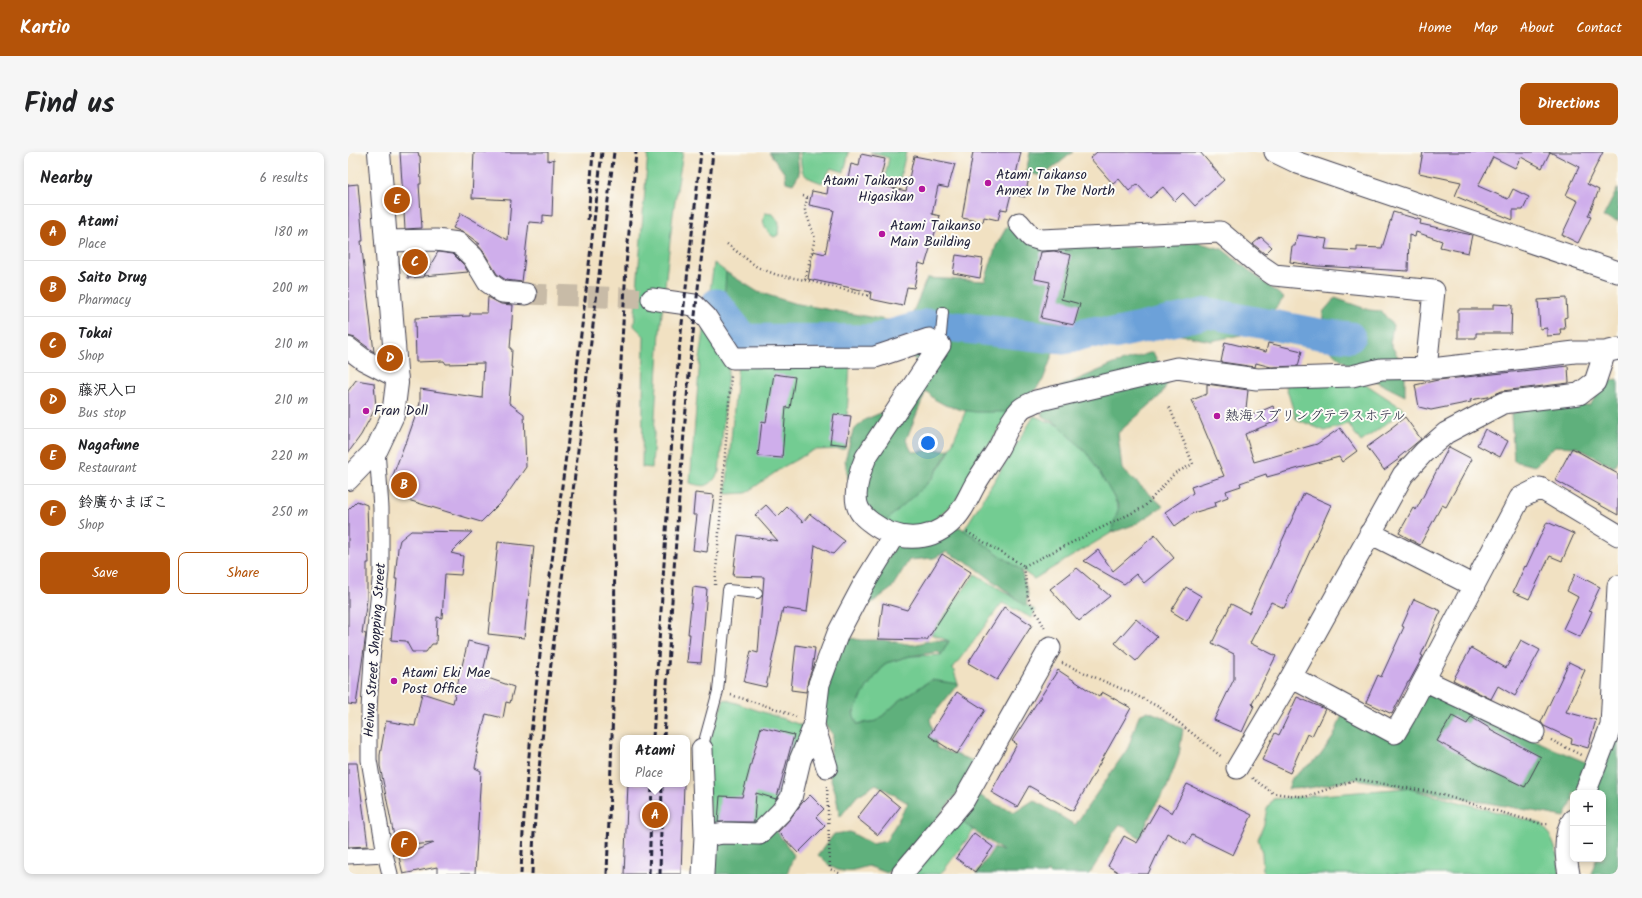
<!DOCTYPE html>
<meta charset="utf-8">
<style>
:root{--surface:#fff;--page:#f6f6f6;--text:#202124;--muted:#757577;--line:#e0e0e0;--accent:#b45309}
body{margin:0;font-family:Kalam,"Klee One",sans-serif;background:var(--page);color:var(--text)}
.controls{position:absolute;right:12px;bottom:12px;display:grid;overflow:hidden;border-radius:8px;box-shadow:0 2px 6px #0003}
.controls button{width:36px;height:36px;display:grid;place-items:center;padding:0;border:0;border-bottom:1px solid var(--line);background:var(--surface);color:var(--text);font:20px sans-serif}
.you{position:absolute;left:580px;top:291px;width:14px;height:14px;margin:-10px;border:3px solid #fff;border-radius:50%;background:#1a73e8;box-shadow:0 0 0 6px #1a73e833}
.badge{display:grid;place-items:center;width:26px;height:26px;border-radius:50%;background:var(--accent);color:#fff;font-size:13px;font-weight:700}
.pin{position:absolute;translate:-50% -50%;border:2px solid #fff;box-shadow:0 1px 4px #0006}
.popup{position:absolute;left:272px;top:583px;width:70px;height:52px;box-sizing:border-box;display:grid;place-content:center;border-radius:8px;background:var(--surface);filter:drop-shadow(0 1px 3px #0005);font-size:13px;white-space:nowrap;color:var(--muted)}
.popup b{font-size:15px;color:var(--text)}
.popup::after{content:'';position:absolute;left:50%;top:100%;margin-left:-8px;border:8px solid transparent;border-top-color:var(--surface)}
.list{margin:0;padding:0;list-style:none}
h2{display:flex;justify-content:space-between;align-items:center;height:52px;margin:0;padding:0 16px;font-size:17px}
h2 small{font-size:13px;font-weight:400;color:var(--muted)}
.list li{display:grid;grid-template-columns:26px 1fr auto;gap:12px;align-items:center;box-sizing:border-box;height:56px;padding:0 16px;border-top:1px solid var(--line)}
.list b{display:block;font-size:15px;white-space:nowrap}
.list p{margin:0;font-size:13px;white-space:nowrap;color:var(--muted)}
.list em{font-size:13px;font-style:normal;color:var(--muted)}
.actions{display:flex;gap:8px;padding:12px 16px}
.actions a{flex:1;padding:9px 0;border:1px solid var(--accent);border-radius:8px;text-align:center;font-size:14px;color:var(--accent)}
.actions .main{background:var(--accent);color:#fff}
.map{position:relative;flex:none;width:1270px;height:722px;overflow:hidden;border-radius:8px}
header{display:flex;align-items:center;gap:24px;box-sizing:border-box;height:56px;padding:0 20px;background:var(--accent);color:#fff}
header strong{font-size:19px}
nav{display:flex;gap:22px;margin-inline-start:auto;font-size:14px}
.intro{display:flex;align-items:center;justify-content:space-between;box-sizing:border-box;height:96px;padding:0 24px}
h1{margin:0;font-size:28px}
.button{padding:10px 18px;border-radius:8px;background:var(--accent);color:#fff;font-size:14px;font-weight:700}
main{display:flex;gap:24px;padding:0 24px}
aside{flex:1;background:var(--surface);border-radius:8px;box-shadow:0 2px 6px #0003}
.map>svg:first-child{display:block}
.green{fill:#73cc92;stroke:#4a7766}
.forest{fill:#5eb07c;stroke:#40695c}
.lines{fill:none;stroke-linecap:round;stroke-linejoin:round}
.river{stroke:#6ca1d9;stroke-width:31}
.building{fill:#cfaeeb}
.minor-tunnel{stroke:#c8bba7;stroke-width:21;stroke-dasharray:21 10;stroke-linecap:butt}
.service-casing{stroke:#413f4f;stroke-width:12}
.pedestrian-casing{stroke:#413f4f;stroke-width:17}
.minor-casing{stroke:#413f4f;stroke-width:23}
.tertiary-casing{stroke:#413f4f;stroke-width:24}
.path{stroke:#413f4f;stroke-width:2.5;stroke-dasharray:1 3;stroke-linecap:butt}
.service{stroke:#fff;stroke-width:10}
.pedestrian{stroke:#fff;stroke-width:15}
.minor{stroke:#fff;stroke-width:21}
.tertiary{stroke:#fff;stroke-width:22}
.rail{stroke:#22223b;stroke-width:3;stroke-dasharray:6 3;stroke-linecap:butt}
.poi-dot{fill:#b5179e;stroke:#fdfcf7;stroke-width:1.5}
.labels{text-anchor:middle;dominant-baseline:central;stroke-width:4;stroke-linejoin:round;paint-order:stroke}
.poi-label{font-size:14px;fill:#22223b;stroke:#fdfcf7;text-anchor:start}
.street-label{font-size:14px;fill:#22223b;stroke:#fdfcf7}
</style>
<header>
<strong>Kartio</strong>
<nav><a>Home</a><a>Map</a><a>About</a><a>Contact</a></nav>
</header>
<div class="intro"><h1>Find us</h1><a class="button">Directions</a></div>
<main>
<aside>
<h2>Nearby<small>6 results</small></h2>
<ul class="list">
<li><span class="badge">A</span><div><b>Atami</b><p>Place</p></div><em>180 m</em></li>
<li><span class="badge">B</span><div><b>Saito Drug</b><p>Pharmacy</p></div><em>200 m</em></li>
<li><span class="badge">C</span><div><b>Tokai</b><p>Shop</p></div><em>210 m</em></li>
<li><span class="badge">D</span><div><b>藤沢入口</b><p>Bus stop</p></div><em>210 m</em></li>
<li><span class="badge">E</span><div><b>Nagafune</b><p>Restaurant</p></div><em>220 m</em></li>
<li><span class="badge">F</span><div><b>鈴廣かまぼこ</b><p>Shop</p></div><em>250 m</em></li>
</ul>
<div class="actions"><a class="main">Save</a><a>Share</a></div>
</aside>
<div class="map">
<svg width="1270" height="722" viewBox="0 0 1270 722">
<rect width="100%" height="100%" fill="#fdfcf7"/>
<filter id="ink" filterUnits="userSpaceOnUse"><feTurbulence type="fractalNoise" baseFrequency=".025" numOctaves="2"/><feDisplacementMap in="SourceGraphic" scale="8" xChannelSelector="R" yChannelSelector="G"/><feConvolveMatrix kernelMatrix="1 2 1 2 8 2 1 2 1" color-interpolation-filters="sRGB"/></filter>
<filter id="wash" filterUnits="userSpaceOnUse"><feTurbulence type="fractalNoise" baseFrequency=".012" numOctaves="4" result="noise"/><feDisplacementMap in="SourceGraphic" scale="16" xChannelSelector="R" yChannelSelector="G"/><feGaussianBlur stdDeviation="0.9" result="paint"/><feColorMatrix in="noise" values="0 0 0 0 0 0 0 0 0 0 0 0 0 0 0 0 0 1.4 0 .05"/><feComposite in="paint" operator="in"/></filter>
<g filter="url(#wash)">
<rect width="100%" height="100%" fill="#f1e1c2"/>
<path class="green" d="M300,0H335L325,62L312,179L304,316L294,315L296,184L286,174Z
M452,0H501L496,20L483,16L474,31C452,23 454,23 452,0Z
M522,0H558L551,32L536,29L541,6Z
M417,61L425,62L431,70L430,83L426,85C417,79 413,71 417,61Z
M366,111L378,120L381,208L371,320C362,335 358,336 342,331L352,207Z
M390,212H502L497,297L466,298L435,315L398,341L378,342Z
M1010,227L1057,258L1013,290L1000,272L977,279L948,267L937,231Z
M663,257L606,351L588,367L565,376L536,371L539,365L583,328L599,304L618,258Z
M686,264L712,274L748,306L775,366L763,381L686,427L616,378Z
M627,422L687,458L684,466L654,451L605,516L610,532L583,528L551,549L529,569L508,572L505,563L515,540L538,511L562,504L593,503L601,489L583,482Z
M376,547L462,576L443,646L411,682L363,683L359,596Z
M1058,636L1194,672C1207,689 1210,702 1212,722H917L915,718L914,701L910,687L916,672L919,656L925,647Z
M606,664L626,678L596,718L591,722H559Z"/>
<path class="forest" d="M421,0H449L451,22L445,32L438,30L437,22Z
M682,0H725L695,24L678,21Z
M1270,36V69L1255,65Z
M666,62L681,83L766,94L805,95L848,90L874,97L936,146L907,180L863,189L823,181L800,189L768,183L744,176V180L661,178L630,183H646L710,188L695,228L682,244L661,260H628L614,258L597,253L586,247L578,239L558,288L564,300L602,297L583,328L530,376L500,326L497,308L505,279L516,268L554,252L572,212L559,200L381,208L374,182L378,120L410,140L445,151L560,172L579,126L637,129L648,94Z
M987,146L1021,158L1033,159L1045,173L1042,191L1057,217V244C1038,234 983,210 977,188C974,180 975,169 975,160Z
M805,200L820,231L812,244L770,281L774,317L815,354L788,372L763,381L771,354L742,305L712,274L693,263L710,236L766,212Z
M1270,227V307L1266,315L1228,295L1207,294L1187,314L1166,309L1163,263L1179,255L1242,253L1258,230Z
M612,375L673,418L680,442L678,454L624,413L598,400L586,406L561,408L543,437L522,452L513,449L551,388Z
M503,486L512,488H536L565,493L585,488L601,489L593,503L590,500L562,504L538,511L519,535L505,561L509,572L529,569L551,549L583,528L610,532L582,567L589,596L626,609L621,626L556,709L539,721L520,714C494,722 489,722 470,703L486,682L502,680L524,692L538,689L560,651L528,632L509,644L492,665L487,639L481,622L482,602L485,583L473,567L475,538L492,498Z
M1079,536L1206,597L1242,612L1228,641H1225V648L1217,665L1009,627L961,636L940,637L944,626L972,604L986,584L997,554L1047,580Z
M800,559L817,566L835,577L831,603L818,638L806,655L792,686L772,672C759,687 753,707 741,722H703L699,720L698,722H628L646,696L655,699L606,664L631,643L649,653L667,660L686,648L727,673L780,596L791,563Z
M1270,571V714L1266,722H1243L1248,707H1255V641H1237Z
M427,677L446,703L439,722H366L370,686Z"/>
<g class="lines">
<path class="river" d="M368,152L396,187L525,188L581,172L716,187L744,180L765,182L860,161L971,182L1002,185"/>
</g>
<g id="blocks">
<path class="building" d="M52,0H70L71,4H72L73,32H71L74,76L57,77Z
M126,0H200V9L206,7L204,64L195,63V71L181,70L174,130L158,128L149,122L135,99L129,92H132L118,82L105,76L113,61L160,88L163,48L124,46Z
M625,0H673L668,22L681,25L677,45L663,42L659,58L653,57L650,68L636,65L635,70L614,66Z
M749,0H852L876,28L847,54L835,41L827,49L815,35L802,46L789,32L781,39L771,27L765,32L742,6Z
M1075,0H1255L1239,32L1251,38L1240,64L1243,65L1230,91L1214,83L1230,49L1218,43L1231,15L1202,0L1194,16L1173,5L1167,16L1145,5L1130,34L1160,47L1165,37L1181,45L1175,58H1165V68L1107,44L1113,30L1071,21Z
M513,2L537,7L531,33L558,39L566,4L607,12L600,36L590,34L584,62L592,64L577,113L571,111L566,136L559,135L555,154L522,147L523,140L460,127L465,99L477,102L486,58L461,53L464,39L479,42L481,29L499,32L503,12L511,14Z
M10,32L15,89H13L26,200L7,186L0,184V33Z
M1045,60L1073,68L1072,72L1124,83L1120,101L1092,95L1094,89L1068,80L1067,85L1061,83L1060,119L969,114L942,110L944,94H947L949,83L979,87L977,97L1009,99V95L1034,96Z
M913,85L924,95L917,102L905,92Z
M706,99L723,103L713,147L732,152L726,173L693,166L702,130L687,127L693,100Z
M75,100L76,125L60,126L58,101Z
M90,100L105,102L116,113L120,120L76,124Z
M608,103L635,107L632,126L605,121Z
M140,145L153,152L165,153L162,197H164L163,215H164L161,251L176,262L178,315L155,348L133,370L50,345L45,336V323L57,291H58L72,251V237L134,246L136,211L98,212L96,209L68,210L67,166L122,164V161H139Z
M1218,146L1219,165L1216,166L1217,177H1212L1213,183L1199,184V176L1192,177L1190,148Z
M1145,152L1164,153L1163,181H1128V186H1110V157H1145Z
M877,190L918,200L920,191L954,199L950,214L923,215L908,211L907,215L873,210Z
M1220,214L1221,231L1154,239L1140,245L1122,248L1123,250L1083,258L1071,255L1067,233L1090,228Z
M426,222L447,225L442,256L438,255L434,306L410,304L414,269L418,270Z
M8,228L26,231L28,255L13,283L0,301V239Z
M859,232L900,238L897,266L925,254L931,268L897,282L906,310L969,292L992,276L1009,299L994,310L991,305L919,325L918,322L892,331L893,334L878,339L880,345L867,350L868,354L845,361L827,374L817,360L845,341L843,335L876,324L844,248L859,242Z
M486,262L503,264L499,293L482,291Z
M1057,265L1073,287L1050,306L1051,307L1036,318L1019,295L1044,277L1043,276Z
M1137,277L1160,289L1152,305L1129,293Z
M1101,295L1124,307L1098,355L1094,353L1072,393L1051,381L1065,356L1068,358Z
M1224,296L1270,322V363L1207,328Z
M347,341L366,343L359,400L345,398L349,363H345Z
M956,341L983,353L936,456L923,450L902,491L928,504L904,552L906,554L894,580L866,568L886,527V502L864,491L883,452L901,461Z
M9,349L19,353L21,411H19V448L14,481L18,482L8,553L0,552V358Z
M418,353L429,365L439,355L455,370L462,362L497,389L485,402L467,393L459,460L435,456L418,535L396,530L403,499L410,501L416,425L385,424L390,383L430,389L407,363Z
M1199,370L1226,382L1214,409L1202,404L1181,447L1165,440L1177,414L1178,415Z
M63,379L124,380L103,401L115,404L113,423L97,422L94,466L89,465L88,492H84L78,500H64L58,489L43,488L49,427H47L50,396L52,388Z
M807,383L826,406L796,431L788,422L776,432L736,409L750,398L765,419Z
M150,390L186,394L176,486L140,482Z
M594,402L623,420L579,488L530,487L535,451L559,458Z
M729,416L762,444L731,469L702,437Z
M1227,422L1252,435L1241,458L1244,459L1232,485L1215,477L1230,445L1219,439Z
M345,435L359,437L353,511L339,510L342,482H340Z
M838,435L853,444L839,469L823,459Z
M1066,447L1093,459L1073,503L1075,504L1061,530H1060L1044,562L1018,550L1030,523L1033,525L1056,475L1054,474Z
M656,455L684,473L649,528L620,511Z
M788,467L809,485L788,509L767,491Z
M1173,488L1192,498L1167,544L1150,534L1143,547L1105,528L1123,496L1158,516Z
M120,489L141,494L134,524L166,535L162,551L158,550L155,566L138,562L128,601H130L127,616L133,619L127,722H89V715L55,722L51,705L86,691L48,694L32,614V603L38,569L67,574L74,541L105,551Z
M448,493L467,496L464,517L460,528L458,540L443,538Z
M1221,510L1237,518L1218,560L1248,568L1240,596L1223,591L1224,587L1196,574L1193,570Z
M710,518L751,545L754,540L783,556L725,659L681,634L669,655L643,640L669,592L664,589Z
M609,540L637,558L609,602L581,584Z
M949,545L977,557L964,584L959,582L942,621L914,608L927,581L931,583Z
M1104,564L1119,572L1123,565L1143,577L1142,578L1193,605L1177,635L1133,614L1089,589Z
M413,575L446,583L429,645L428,647L408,641L406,670H370L372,644L394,645Z
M0,611H9L20,694L0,695Z
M280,632H336L333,722H276Z
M839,632L904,663L885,703L844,683L839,692L819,681L800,722H773L760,714L776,684L789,691L811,653L824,661Z
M531,638L552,655L530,683L509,666Z
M462,643L476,657L468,665L477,674L450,701L430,680L441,668L454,651Z
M626,681L645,695L627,720L608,706Z"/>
</g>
</g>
<g filter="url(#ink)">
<use href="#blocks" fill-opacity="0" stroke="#413f4f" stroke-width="1"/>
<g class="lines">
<path class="minor-tunnel" d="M178,142L304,147"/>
<g class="service-casing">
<path id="service" d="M592,193L595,160
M354,597L370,539L380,438L409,441"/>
</g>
<g class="pedestrian-casing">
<path id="pedestrian" d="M29,297L33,356V419L24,508L21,557V608L37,702L42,722
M0,704L37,702"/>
</g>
<g class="minor-casing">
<path id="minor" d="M927,0L950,11L1270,120
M671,71L683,85L693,88L872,80L910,112L926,123L1086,139L1078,217
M38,89L88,88L110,91L125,105L140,130L154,140L178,142
M304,147L346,153L358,165L385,206L527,205L581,187L592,193L518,305C512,319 506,338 509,352C511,361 517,366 524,371C548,389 579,391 602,371C615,360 620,345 628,331C635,319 644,307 651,295C658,282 661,269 672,258C675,254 683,252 688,249L829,216L909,227L1004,224L1033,217L1092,216L1227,200H1257L1270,197
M0,196L16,208L49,225
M1022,381L1126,434
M943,525L1047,581L1057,564L1172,346L1192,336L1270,383
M1076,528L1186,580
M466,574L471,532L490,481L516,432L546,383
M354,597L357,684L355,722
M889,616L943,525L1055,323L1076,300L1098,281L1155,251L1231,242L1247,230L1257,200
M1237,641L1263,574L1270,434
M357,684L376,681L411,682L433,660L443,646L452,608L466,574L479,615
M554,722L616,648L702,496
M1221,722C1218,707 1215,681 1225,668"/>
</g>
<g class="tertiary-casing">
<path id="tertiary" d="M0,327L29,297L45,263L49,231L31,0"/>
</g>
<path class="path" d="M455,44L463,46
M379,92L409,115L429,123L457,128L467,86L457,58L459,45
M457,128L522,144
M619,380L676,414L680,446L698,478
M676,414L796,355L827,321L845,312L821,254
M367,433L383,224
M714,511L783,541L811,555L874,605
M383,543L432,558L448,565
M1203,588L1233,603
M904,626L925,641L957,645L1009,627L1087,641L1194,672H1202
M479,634L482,717L493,722"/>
<use href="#service" class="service"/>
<use href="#pedestrian" class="pedestrian"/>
<use href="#minor" class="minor"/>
<use href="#tertiary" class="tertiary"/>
<path class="rail" d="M240,68L245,0
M305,586L323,301L331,199L353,0
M316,586C323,458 331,329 343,201C350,134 358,67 365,0
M173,722C178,592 197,463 214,334C229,223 241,111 254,0
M184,722C188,610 205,499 219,388C235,259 250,129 266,0
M259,722L267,502L266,343L278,114L288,0
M301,722L304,632
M312,722L314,632"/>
</g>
</g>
<g class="poi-dot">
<circle cx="640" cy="31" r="4"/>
<circle cx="574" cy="37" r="4"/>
<circle cx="534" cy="82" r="4"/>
<circle cx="18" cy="259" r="4"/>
<circle cx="869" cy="264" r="4"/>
<circle cx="46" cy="529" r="4"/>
</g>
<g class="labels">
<g class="poi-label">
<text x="648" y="23">Atami Taikanso<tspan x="648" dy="16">Annex In The North</tspan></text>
<text x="566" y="29" text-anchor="end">Atami Taikanso<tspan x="566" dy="16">Higasikan</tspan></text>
<text x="542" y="74">Atami Taikanso<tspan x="542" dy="16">Main Building</tspan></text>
<text x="26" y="259">Fran Doll</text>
<text x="877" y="264">熱海スプリングテラスホテル</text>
<text x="54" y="521">Atami Eki Mae<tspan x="54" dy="16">Post Office</tspan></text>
</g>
<g class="street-label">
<text transform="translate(27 498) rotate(-86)">Heiwa Street Shopping Street</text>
</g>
</g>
</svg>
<div class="controls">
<button>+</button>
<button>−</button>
</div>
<div class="you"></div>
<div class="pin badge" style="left:307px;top:663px">A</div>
<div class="popup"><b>Atami</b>Place</div>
<div class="pin badge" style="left:56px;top:333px">B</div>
<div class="pin badge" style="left:67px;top:110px">C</div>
<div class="pin badge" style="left:42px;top:206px">D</div>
<div class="pin badge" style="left:49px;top:48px">E</div>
<div class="pin badge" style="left:56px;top:692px">F</div>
</div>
</main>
